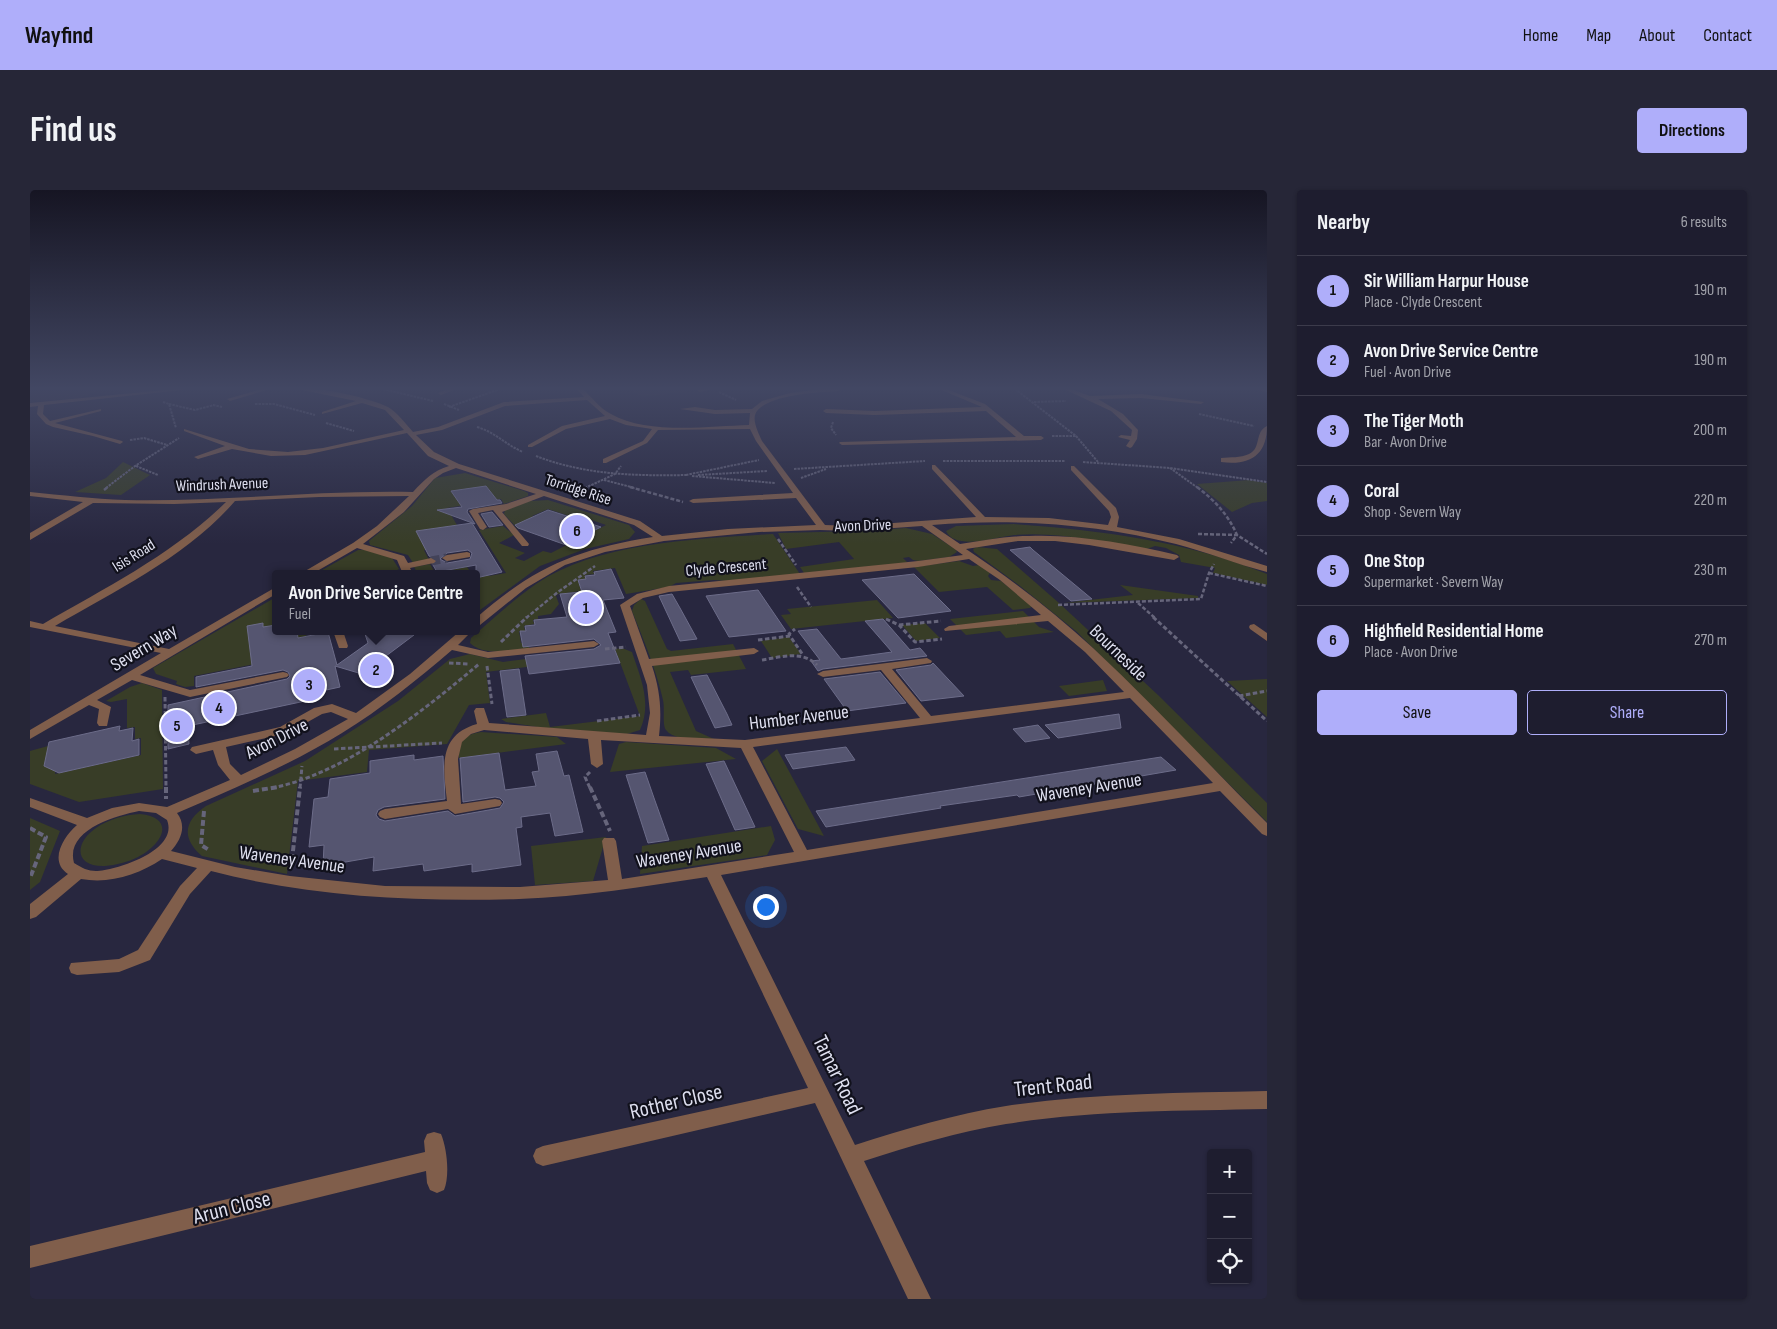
<!DOCTYPE html>
<meta charset="utf-8">
<style>
:root{--surface:#1e1d2f;--page:#262637;--text:#f1f3f6;--muted:#a1a2aa;--line:#3c3b4b;--accent:#afaefa}
body{margin:0;font-family:"Sofia Sans Condensed",sans-serif;background:var(--page);color:var(--text)}
.controls{position:absolute;right:15px;bottom:15px;display:grid;overflow:hidden;border-radius:5px;box-shadow:0 1px 4px #0004}
.controls button{width:45px;height:45px;display:grid;place-items:center;padding:0;border:0;border-bottom:1px solid var(--line);background:var(--surface);color:var(--text);font:25px sans-serif}
.you{position:absolute;left:735px;top:716px;width:18px;height:18px;margin:-12px;border:4px solid #fff;border-radius:50%;background:#1a73e8;box-shadow:0 0 0 8px #1a73e833}
.badge{display:grid;place-items:center;width:32px;height:32px;border-radius:50%;background:var(--accent);color:#111;font-size:16px;font-weight:700}
.pin{position:absolute;translate:-50% -50%;border:2px solid #fff;box-shadow:0 1px 5px #0006}
.popup{position:absolute;left:242px;top:380px;width:208px;height:65px;box-sizing:border-box;display:grid;place-content:center;border-radius:5px;background:var(--surface);filter:drop-shadow(0 1px 4px #0005);font-size:16px;white-space:nowrap;color:var(--muted)}
.popup b{font-size:19px;color:var(--text)}
.popup::after{content:'';position:absolute;left:50%;top:100%;margin-left:-10px;border:10px solid transparent;border-top-color:var(--surface)}
.list{margin:0;padding:0;list-style:none}
h2{display:flex;justify-content:space-between;align-items:center;height:65px;margin:0;padding:0 20px;font-size:21px}
h2 small{font-size:16px;font-weight:400;color:var(--muted)}
.list li{display:grid;grid-template-columns:32px 1fr auto;gap:15px;align-items:center;box-sizing:border-box;height:70px;padding:0 20px;border-top:1px solid var(--line)}
.list b{display:block;font-size:19px;white-space:nowrap}
.list p{margin:0;font-size:16px;white-space:nowrap;color:var(--muted)}
.list em{font-size:16px;font-style:normal;color:var(--muted)}
.actions{display:flex;gap:10px;padding:15px 20px}
.actions a{flex:1;padding:11px 0;border:1px solid var(--accent);border-radius:5px;text-align:center;font-size:18px;color:var(--accent)}
.actions .main{background:var(--accent);color:#111}
.icon{flex:none;width:28px;height:28px;fill:none;stroke:currentColor;stroke-width:2;stroke-linecap:round;stroke-linejoin:round}
.map{position:relative;flex:none;width:1237px;height:1109px;overflow:hidden;border-radius:5px}
header{display:flex;align-items:center;gap:30px;box-sizing:border-box;height:70px;padding:0 25px;background:var(--accent);color:#111}
header strong{font-size:24px}
nav{display:flex;gap:28px;margin-inline-start:auto;font-size:18px}
.intro{display:flex;align-items:center;justify-content:space-between;box-sizing:border-box;height:120px;padding:0 30px}
h1{margin:0;font-size:35px}
.button{padding:12px 22px;border-radius:5px;background:var(--accent);color:#111;font-size:18px;font-weight:700}
main{display:flex;gap:30px;padding:0 30px}
aside{flex:1;background:var(--surface);border-radius:5px;box-shadow:0 1px 4px #0004}
.map>svg:first-child{display:block}
.education{fill:#322f40}
.green{fill:#383d27}
.building{fill:#555570;stroke:#6c6c89;fill-rule:evenodd}
.lines{fill:none;stroke-linecap:round;stroke-linejoin:round}
.minor-tunnel{stroke:#434359;stroke-width:9;stroke-dasharray:9 4.5;stroke-linecap:butt}
.path-far3{stroke:#66657b;stroke-width:2;stroke-dasharray:2.5 1;stroke-linecap:butt}
.path-far2{stroke:#66657b;stroke-width:2.5;stroke-dasharray:4 2;stroke-linecap:butt}
.path-far1{stroke:#66657b;stroke-width:3;stroke-dasharray:4.5 2.5;stroke-linecap:butt}
.path{stroke:#66657b;stroke-width:4;stroke-dasharray:6 3;stroke-linecap:butt}
.minor{fill:#805e4b;fill-rule:evenodd}
.labels{text-anchor:middle;dominant-baseline:central;stroke-width:4.5;stroke-linejoin:round;paint-order:stroke}
.far-street-label{font-size:16px;fill:#dedfef;stroke:#11111c}
.street-label{font-size:19px;fill:#dedfef;stroke:#11111c}
.near-street-label{font-size:22px;fill:#dedfef;stroke:#11111c}
</style>
<header>
<strong>Wayfind</strong>
<nav><a>Home</a><a>Map</a><a>About</a><a>Contact</a></nav>
</header>
<div class="intro"><h1>Find us</h1><a class="button">Directions</a></div>
<main>
<div class="map">
<svg width="1237" height="1109" viewBox="0 0 1237 1109">
<rect width="100%" height="100%" fill="#28273f"/>
<path class="education" d="M0,199H144L94,204L88,200H79L67,201L51,208L0,212Z
M599,199H674L613,207Z"/>
<path class="green" d="M93,272L120,285L91,305L45,302L76,288Z
M435,283L494,301L498,303V306L474,314L471,309L417,318L434,347L423,355L394,360L399,370L383,373L378,365L340,355L339,351L382,316L405,288Z
M1219,290L1237,293V311L1222,313L1202,322L1167,294Z
M518,310L599,335L605,342L599,349L555,359L510,376L446,423V384H388L384,377L400,374L405,383L437,377L442,384L455,381L459,386L476,383L449,340L473,336L484,345L469,353L495,363L485,368L494,371L513,361L521,363L576,335L559,329L555,331L518,319L502,326L510,329L488,339L474,324L475,320L500,311Z
M984,334C1070,340 1157,351 1237,384V395L1183,383L1185,378L1151,372L1149,365L1136,358L1125,356L1117,359C1074,353 1028,341 984,345C967,347 925,361 916,341L926,336Z
M876,338L902,344L925,359L927,362L919,367L888,371L883,370L879,367L873,368L877,372L874,373L774,383L770,377L824,369L809,352L756,359L748,343L834,341Z
M743,344L770,384L697,391L684,390L646,393L639,397L596,404L585,378L563,381L564,384L555,385L556,389L548,390L551,401L528,404L526,406L529,414L521,424L508,426V429L503,430L504,434L494,436L495,441H489L491,453H498L499,458C482,460 454,467 440,453L441,448C462,430 483,410 506,394C568,352 669,349 743,344Z
M947,357L967,359L1029,413L1128,505L1237,613V632L1047,442L990,396L944,362L943,359Z
M328,360H338L362,368L369,379L361,384H285Z
M929,371L943,376L949,375L960,383L958,386L961,390L971,391L1002,416L1000,418L983,420L957,397L909,402L884,377Z
M1090,395L1168,406V408L1034,413L1103,405Z
M246,407V441H295L276,445L281,463L164,486V496L155,497L146,494L147,491L126,484L123,478Z
M611,409L615,411L637,459L641,461L703,454L716,479L661,485L658,480L640,482L666,541L684,549C671,548 645,552 636,540C632,535 635,519 633,510C626,479 614,451 602,421L604,415Z
M847,410L863,428L761,439L751,425L761,424L757,419Z
M993,421L1009,437L1024,442L976,448L970,441L936,445L920,429Z
M895,433L910,448L886,451L872,435Z
M759,447L771,464L742,468L731,451Z
M592,458L602,462C611,489 622,513 610,540L597,544L514,538L476,532L471,529L516,523L520,537L610,526L585,459Z
M440,464L473,472L504,468L505,476L456,482L460,513L439,515L417,554L339,560L337,582L268,591L257,684L172,666C151,648 154,631 176,616L275,571L368,511L420,469Z
M1237,489V527L1197,491Z
M1073,490L1077,501L1039,506L1029,496Z
M112,493L132,500L133,599L49,612L0,594V561L18,556L26,576L25,584L111,565V548L105,549V537L97,538V509L81,512L76,511L100,497Z
M451,542L527,547L536,554L429,568C427,552 435,544 451,542Z
M596,552L686,558L706,569L580,582L589,554Z
M747,559L794,646L768,639L732,571Z
M110,624C147,628 132,655 108,667C98,672 86,675 75,676C44,677 44,653 66,638C79,629 94,625 110,624Z
M0,628L30,641L10,692L0,700Z
M741,636L745,650L737,665L610,684L612,656Z
M576,647L563,691L505,695L501,656Z"/>
<path class="building" d="M456,296L467,310H470L472,313L438,319L437,322L445,334L407,320L432,317L421,301Z
M518,320L571,337L536,355L488,338L485,335Z
M462,322L473,335L459,337L451,324Z
M442,333L472,382L446,388V375L407,382L403,375L408,371L399,366L386,341ZM438,360L442,363L440,369L417,373L410,369L417,363Z
M1000,357L1003,360L1062,409L1041,411L980,360Z
M581,379L594,408L573,410L586,442L578,443L590,473L499,484L495,466L564,459L571,455L564,449L493,457L490,441H496L495,436L505,435L504,430L537,427L530,404L552,402L548,390L556,389L555,386L565,385L564,382Z
M884,384L921,421L868,428L832,390Z
M728,400L756,441L699,447L676,406Z
M642,404L650,418L667,449L650,451L629,406Z
M853,429L880,460L890,458L897,466L793,479L788,481L781,471L790,470L768,441L787,439L811,469L862,462L835,431Z
M233,433V437L246,435V441H267L268,448L298,442L307,475L338,453L334,441H380L384,445L332,484L305,476L310,497L278,504L280,510L158,536L159,554L138,559V515L257,489L260,486L258,482L253,480L166,497V487L222,476L217,436Z
M903,473L934,506L891,511L866,480L901,475Z
M489,479L496,525L477,527L470,481Z
M850,482L876,513L817,521L794,489Z
M677,485L697,524L702,535L685,538L661,487Z
M1089,524L1091,538L1028,548L1015,535Z
M1008,535L1020,548L995,552L983,539Z
M90,536L89,541L103,538L102,551L109,549V565L29,583L14,576L19,552Z
M816,557L825,570L763,579L755,565Z
M527,561L534,586L539,585L553,642L525,646L520,623L491,627L492,637L486,638L491,675L442,682V674L394,681L393,674L343,681L344,667L293,676L294,655L279,657L284,609L298,607L300,589L340,583V571L384,565V570L413,566L415,609L354,617L348,620L346,625L349,629L355,631L418,621L425,626L470,618L474,612L470,608L465,607L433,612L430,568L469,563L475,600L506,596L502,582L509,581L506,564Z
M1131,567L1146,580L989,607L987,605L910,616L911,618L796,637L786,621Z
M694,571L718,622L725,637L705,640L676,574Z
M615,582L624,608L639,650L618,653L596,585Z"/>
<g class="lines">
<path class="minor-tunnel" d="M401,371L417,368"/>
<path class="path-far3" d="M353,199L403,211
M985,199L1046,246L1068,272
M689,202L706,210
M133,212L139,214L146,238
M1004,212L1036,211
M139,214L165,220L184,215
M225,214H244L285,225
M414,214L429,220
M183,215L192,217
M419,217L470,199
M1169,224L1224,236
M803,232L801,238L806,245
M296,233L324,241
M447,237C465,242 476,255 493,262
M1022,246H1046
M100,250L114,248L137,255
M506,266C555,285 605,286 657,285
M913,271H1035
M1053,272L1140,278L1237,292
M106,276L128,285
M1140,278L1168,298
M764,279L895,271
M656,285L729,270
M668,285L737,281
M662,286L745,293
M771,288L796,279
M574,290L605,298
M76,298L105,276L149,248
M555,298L585,284L591,276"/>
<path class="path-far2" d="M600,297L653,312
M1167,297C1184,310 1198,324 1207,345L1201,353
M74,300L78,297
M548,302L558,297
M1168,344L1207,345L1237,364
M748,349L766,375
M1179,383L1237,396
M767,397L781,417
M1108,413L1125,428
M1028,415L1171,409L1179,383L1184,374
M496,428L528,402L565,376"/>
<path class="path-far1" d="M1123,427L1237,531
M856,429L869,435L885,452L912,449
M869,435L911,431
M760,446L759,444L765,439
M728,450L760,446L773,465
M471,452L497,427
M575,459L596,457
M732,470C751,467 772,460 787,475
M419,473L438,474
M457,476L462,514
M1209,506L1237,501
M135,507L136,598
M567,531L610,525
M304,559L412,553
M560,582L555,587L560,598
M242,598C315,584 393,521 449,474
M270,598L272,576"/>
<path class="path" d="M136,597V609
M560,597L580,641
M223,601L248,597
M174,621L171,655L179,660
M0,638L16,647L0,688
M261,679L270,597"/>
<path class="minor" d="M145,199H161L14,215L13,224L20,231L71,219V221L25,233L92,251L93,252L90,254L63,246L23,237L16,234L7,224L8,216L0,217V213Z
M232,199H240L200,211L197,209Z
M267,199C289,196 339,208 358,217C367,222 376,234 383,242L408,237L474,212L554,207L547,199H553C562,207 569,218 581,224C617,245 679,236 719,235L720,223L685,224L650,219L665,217L685,220L722,219L732,211L760,203L790,199H811L808,201C790,202 731,205 725,225C723,233 729,244 732,251L795,335L822,336L946,327L902,279V275H905L955,327L1019,328L1078,335L1081,327L1079,321L1041,280V276H1044L1086,318L1089,327L1087,337L1149,349L1237,376V382C1206,374 1177,362 1146,354C1066,334 984,328 902,335L930,354C953,351 975,346 999,346C1046,344 1101,354 1147,365L1149,367L1144,370L1059,355L1025,351H988L936,359C981,389 1024,422 1063,458C1123,514 1179,575 1237,633V646L1232,644L1190,601L691,685L825,955C875,939 925,924 976,916C1062,903 1150,903 1237,901V919C1150,921 1062,920 976,934C928,942 880,956 834,971L901,1109H878L785,913L513,976L506,973L503,966L506,959L513,956L778,898L677,687C615,696 552,707 489,709C387,712 280,707 181,681L160,704L120,770L89,782L47,785L41,783L39,778L41,773L89,769L108,760L150,696L167,678L132,669C108,685 80,694 51,689L6,727L0,729V714L38,684C18,671 34,646 47,635L0,617V608L57,628L82,618L109,613L137,617L200,590L188,575L183,560L166,564L160,560L162,557L250,537L284,518L302,514L326,523L380,484L430,441H442L428,455L458,462L564,451L569,454L564,457L458,468L422,460C387,490 351,519 312,543C260,575 203,599 147,623C157,636 151,650 141,661L205,677L260,686L355,696L490,697L578,690L572,651L574,648H584L586,651L592,689L764,662L711,558L571,550L573,574L567,578L561,574L558,549L454,540L441,544L432,552L428,569L431,614L465,609L470,610L472,613L470,616L425,624L418,619L355,629L350,627L348,624L350,621L355,619L417,611C413,577 408,545 447,534L444,521L446,518H454L459,533L616,545L620,523L617,495L590,415L607,404L639,396L888,371L933,365L892,336L822,341L790,340L729,342L634,351L575,362L535,375L496,398L450,435L446,436V428C504,377 547,359 623,347L604,335L514,306L472,322L499,354L498,356H492L463,320L448,323L457,337L453,340L450,339L439,321L443,319L476,314L506,304L426,278L413,283L404,289L374,322L333,354L374,366L378,373L401,368L406,371L404,373L380,378L383,384H373L367,370L327,358L282,384H270L323,353L347,336L379,306L289,307L205,311C158,366 86,400 25,436L139,459L246,397V404L110,485L160,500L253,482L257,483L259,485L257,487L160,507L102,490L67,510L81,517L77,536H69L67,533L69,519L59,515L0,549V540L131,463L0,437V431L13,434C77,397 143,364 196,312L144,314L63,313L0,350V343L53,312L0,306V302C32,305 63,309 95,310C191,312 287,300 383,302C395,289 403,281 419,276L398,266L377,243L275,265L241,266L202,259L168,269L164,267L195,256L154,241V239L219,259L258,262L293,258L374,240L355,220L332,213L292,224V222L326,211ZM557,210L575,226L532,236L498,255V257H502L536,239L580,229L596,235L622,239L613,251L573,269V273H576L617,253L628,240L720,239L726,251L763,303L663,309L659,311L663,313L766,308L786,335L698,339L632,346L610,331L429,274L404,262L386,245L412,240L475,216ZM939,369L970,390L1011,425L919,436L914,439L915,441L1018,431L1055,462L1094,502L901,526L862,479L901,473L902,471L897,468L793,481L787,484L793,487L851,480L890,528L715,550L629,546C632,520 630,500 622,476L724,464L729,461L724,458L619,469L600,416L613,408L639,402L888,377ZM1100,508L1183,593L777,660L723,557ZM301,522L318,529L265,559L211,585L200,574L196,557L258,543L292,524ZM109,621L126,623L137,630C149,660 88,680 66,681C58,681 52,678 44,673C35,640 85,626 109,621Z
M419,199H426L411,205L408,203Z
M669,199H683L670,202L667,200Z
M909,199H916L955,214L994,246H1011L1014,248L1011,250L812,255L809,253L810,252L986,247L956,221L845,225L796,223L793,221L796,219L845,221L952,217Z
M1034,199H1041L1060,206L1111,204L1174,212L1171,214L1111,208L1068,209L1093,224L1108,240L1107,249L1102,257L1100,258L1096,256L1100,250L1088,247L1091,245L1101,246L1102,240L1081,221Z
M1225,199H1237V202Z
M1237,236C1237,265 1220,276 1191,272V268C1201,267 1210,268 1219,264C1232,258 1224,242 1237,236Z
M437,362L440,363V367L417,371L412,368L417,365Z
M1224,434L1237,443V451L1220,439L1219,437L1220,435Z
M303,441H313L318,456L317,458H309Z
M382,441H399C395,446 386,446 382,441Z
M404,942L411,944C417,958 420,986 414,1000L407,1003L400,1000L397,993L396,981L0,1078V1056L395,962L394,951L397,944Z"/>
</g>
<linearGradient id="sky" x2="0" y2="1"><stop stop-color="#161523"/><stop offset="0.56" stop-color="#424763"/><stop offset="1" stop-color="#424763" stop-opacity="0"/></linearGradient>
<rect width="1237" height="354" fill="url(#sky)"/>
<g class="labels">
<g class="far-street-label">
<text transform="translate(192 295) rotate(-2)">Windrush Avenue</text>
<text transform="translate(548 300) rotate(18)">Torridge Rise</text>
<text transform="translate(833 336) rotate(-2)">Avon Drive</text>
<text transform="translate(104 366) rotate(-32)">Isis Road</text>
<text transform="translate(696 378) rotate(-5)">Clyde Crescent</text>
</g>
<g class="street-label">
<text transform="translate(114 458) rotate(-31)">Severn Way</text>
<text transform="translate(1088 463) rotate(44)">Bourneside</text>
<text transform="translate(769 528) rotate(-7)">Humber Avenue</text>
<text transform="translate(247 549) rotate(-27)">Avon Drive</text>
<text transform="translate(1059 598) rotate(-9)">Waveney Avenue</text>
<text transform="translate(659 664) rotate(-9)">Waveney Avenue</text>
<text transform="translate(262 670) rotate(8)">Waveney Avenue</text>
</g>
<g class="near-street-label">
<text transform="translate(807 885) rotate(64)">Tamar Road</text>
<text transform="translate(1023 896) rotate(-6)">Trent Road</text>
<text transform="translate(646 912) rotate(-13)">Rother Close</text>
<text transform="translate(202 1018) rotate(-14)">Arun Close</text>
</g>
</g>
</svg>
<div class="controls">
<button>+</button>
<button>−</button>
<button><svg class="icon" aria-label="locate" viewBox="0 0 24 24"><circle cx="12" cy="12" r="6"/><path d="M12 2v4M12 18v4M2 12h4M18 12h4"/></svg></button>
</div>
<div class="you"></div>
<div class="pin badge" style="left:556px;top:418px">1</div>
<div class="pin badge" style="left:346px;top:480px">2</div>
<div class="popup"><b>Avon Drive Service Centre</b>Fuel</div>
<div class="pin badge" style="left:279px;top:495px">3</div>
<div class="pin badge" style="left:189px;top:518px">4</div>
<div class="pin badge" style="left:147px;top:536px">5</div>
<div class="pin badge" style="left:547px;top:341px">6</div>
</div>
<aside>
<h2>Nearby<small>6 results</small></h2>
<ul class="list">
<li><span class="badge">1</span><div><b>Sir William Harpur House</b><p>Place · Clyde Crescent</p></div><em>190 m</em></li>
<li><span class="badge">2</span><div><b>Avon Drive Service Centre</b><p>Fuel · Avon Drive</p></div><em>190 m</em></li>
<li><span class="badge">3</span><div><b>The Tiger Moth</b><p>Bar · Avon Drive</p></div><em>200 m</em></li>
<li><span class="badge">4</span><div><b>Coral</b><p>Shop · Severn Way</p></div><em>220 m</em></li>
<li><span class="badge">5</span><div><b>One Stop</b><p>Supermarket · Severn Way</p></div><em>230 m</em></li>
<li><span class="badge">6</span><div><b>Highfield Residential Home</b><p>Place · Avon Drive</p></div><em>270 m</em></li>
</ul>
<div class="actions"><a class="main">Save</a><a>Share</a></div>
</aside>
</main>
